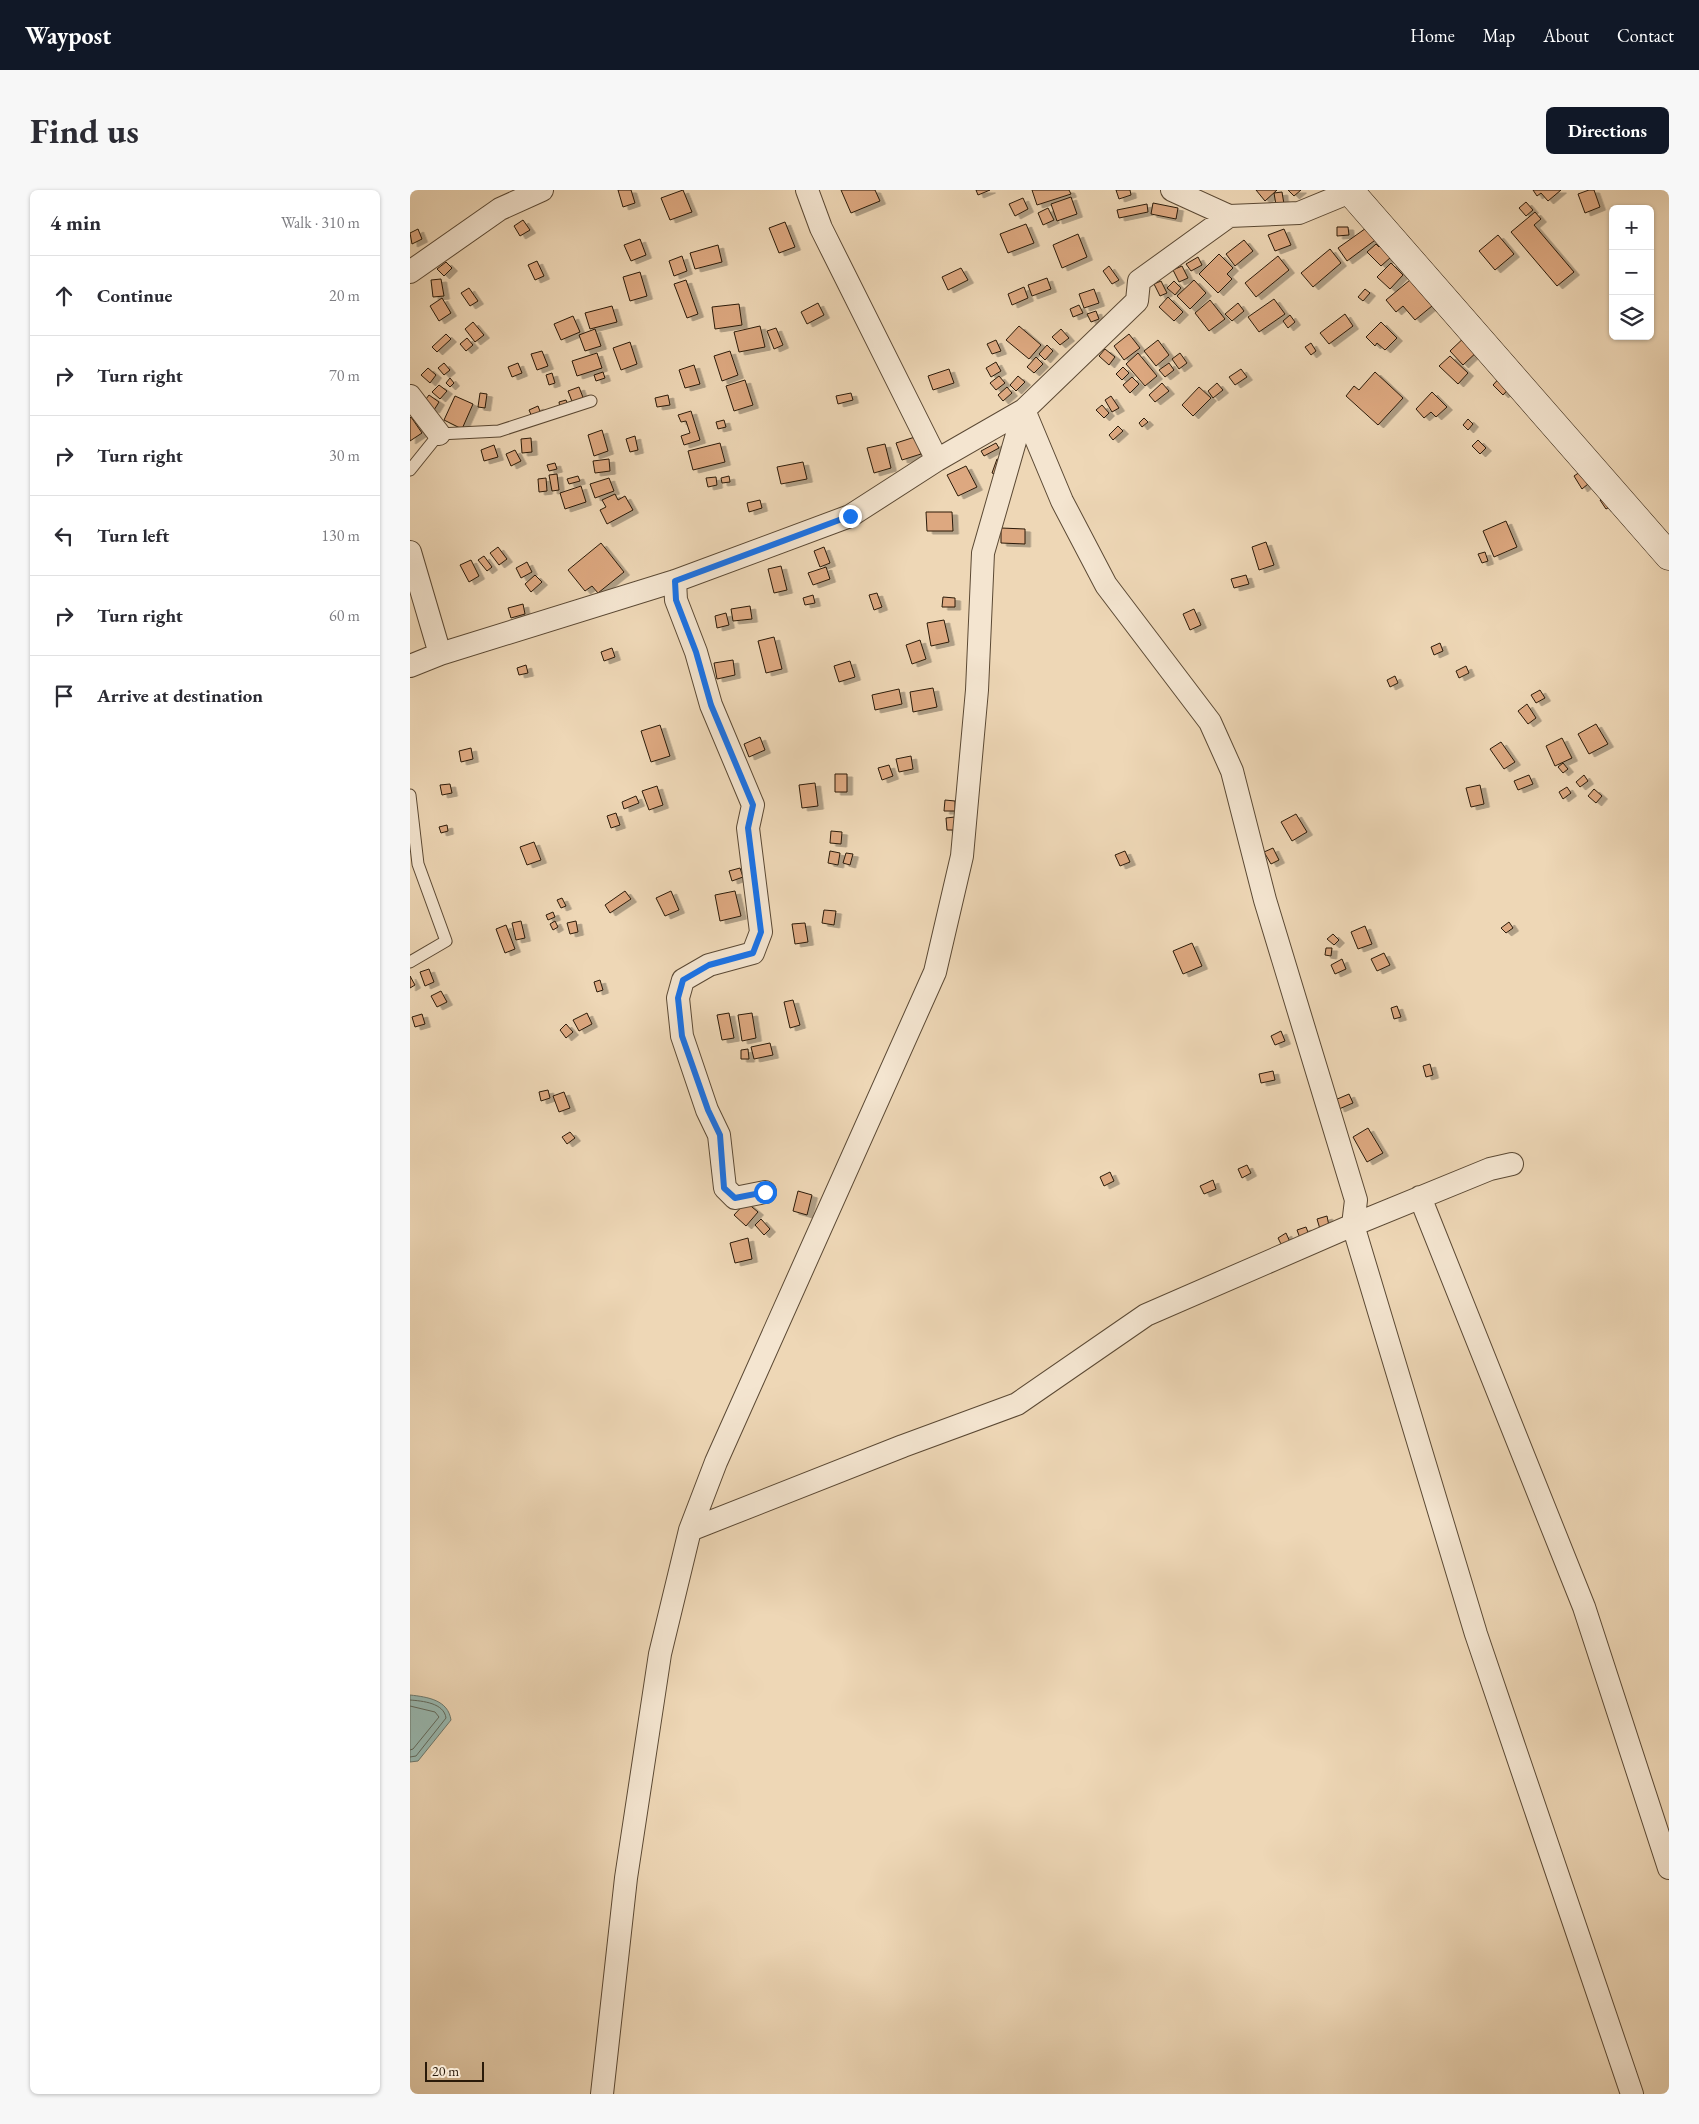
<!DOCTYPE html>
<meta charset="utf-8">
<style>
:root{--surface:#fff;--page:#f7f7f7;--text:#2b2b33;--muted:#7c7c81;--line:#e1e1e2;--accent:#111827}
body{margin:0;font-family:"EB Garamond",serif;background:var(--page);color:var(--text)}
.controls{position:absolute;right:15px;top:15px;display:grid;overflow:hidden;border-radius:8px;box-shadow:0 1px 4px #0004}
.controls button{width:45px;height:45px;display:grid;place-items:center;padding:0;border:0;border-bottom:1px solid var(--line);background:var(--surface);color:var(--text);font:25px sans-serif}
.scale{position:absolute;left:15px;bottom:12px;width:59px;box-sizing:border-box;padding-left:5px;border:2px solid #2a1a09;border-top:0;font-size:14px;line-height:18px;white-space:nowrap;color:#2a1a09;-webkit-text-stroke:4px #f4e5d0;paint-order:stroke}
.stop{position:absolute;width:15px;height:15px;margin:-11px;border:4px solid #1a73e8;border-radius:50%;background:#fff}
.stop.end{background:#1a73e8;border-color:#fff;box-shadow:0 1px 5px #0008}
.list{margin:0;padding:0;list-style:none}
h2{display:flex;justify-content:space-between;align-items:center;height:65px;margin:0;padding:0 20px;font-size:21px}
h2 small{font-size:16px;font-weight:400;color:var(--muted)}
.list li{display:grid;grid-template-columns:32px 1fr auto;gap:15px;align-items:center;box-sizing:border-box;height:80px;padding:0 20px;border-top:1px solid var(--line)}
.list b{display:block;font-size:19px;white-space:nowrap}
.list em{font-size:16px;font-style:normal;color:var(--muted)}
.icon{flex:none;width:28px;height:28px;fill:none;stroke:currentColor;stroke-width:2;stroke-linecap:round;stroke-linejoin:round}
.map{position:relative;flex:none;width:1259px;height:1904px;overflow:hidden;border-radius:8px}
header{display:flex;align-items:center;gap:30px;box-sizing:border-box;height:70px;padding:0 25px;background:var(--accent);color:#fff}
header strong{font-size:24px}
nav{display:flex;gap:28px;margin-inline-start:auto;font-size:18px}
.intro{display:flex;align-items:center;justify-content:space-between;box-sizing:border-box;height:120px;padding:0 30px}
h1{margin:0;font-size:35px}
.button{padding:12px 22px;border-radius:8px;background:var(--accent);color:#fff;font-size:18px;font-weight:700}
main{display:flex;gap:30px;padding:0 30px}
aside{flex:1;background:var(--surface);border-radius:8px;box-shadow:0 1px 4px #0004}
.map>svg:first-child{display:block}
.water{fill:#99b9b1;stroke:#6d796e}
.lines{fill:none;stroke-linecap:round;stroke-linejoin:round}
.shore{stroke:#626a5d;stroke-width:1}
.building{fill:#dda880;stroke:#2a1a09;filter:url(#shadow)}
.lane-casing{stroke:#5b4934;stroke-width:13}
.street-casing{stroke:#5b4934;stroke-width:24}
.secondary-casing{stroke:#2a1a09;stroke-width:29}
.lane{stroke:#f4e5d0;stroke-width:11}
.street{stroke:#f4e5d0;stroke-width:22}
.secondary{stroke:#f4e5d0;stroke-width:28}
.route{stroke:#1a73e8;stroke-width:6}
</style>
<header>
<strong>Waypost</strong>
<nav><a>Home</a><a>Map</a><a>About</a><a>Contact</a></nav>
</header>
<div class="intro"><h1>Find us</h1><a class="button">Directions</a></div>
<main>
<aside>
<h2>4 min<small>Walk · 310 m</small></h2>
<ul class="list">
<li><svg class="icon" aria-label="ahead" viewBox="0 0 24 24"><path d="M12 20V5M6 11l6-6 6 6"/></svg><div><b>Continue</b></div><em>20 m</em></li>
<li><svg class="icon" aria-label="right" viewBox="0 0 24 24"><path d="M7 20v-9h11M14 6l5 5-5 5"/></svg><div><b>Turn right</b></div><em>70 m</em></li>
<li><svg class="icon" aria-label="right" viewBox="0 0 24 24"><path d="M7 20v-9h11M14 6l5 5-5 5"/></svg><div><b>Turn right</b></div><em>30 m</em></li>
<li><svg class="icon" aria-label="left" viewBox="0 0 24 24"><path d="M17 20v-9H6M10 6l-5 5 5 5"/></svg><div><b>Turn left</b></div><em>130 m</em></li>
<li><svg class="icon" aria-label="right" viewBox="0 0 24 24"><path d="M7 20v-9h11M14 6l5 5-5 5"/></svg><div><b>Turn right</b></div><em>60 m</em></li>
<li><svg class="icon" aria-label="arrive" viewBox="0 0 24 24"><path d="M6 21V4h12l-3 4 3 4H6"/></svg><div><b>Arrive at destination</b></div></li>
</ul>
</aside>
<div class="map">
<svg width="1259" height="1904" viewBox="0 0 1259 1904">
<defs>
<filter id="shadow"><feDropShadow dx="5.5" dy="3" stdDeviation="0" flood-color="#0004"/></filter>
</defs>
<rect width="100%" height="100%" fill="#eed7b6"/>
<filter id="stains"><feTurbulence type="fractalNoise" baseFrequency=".004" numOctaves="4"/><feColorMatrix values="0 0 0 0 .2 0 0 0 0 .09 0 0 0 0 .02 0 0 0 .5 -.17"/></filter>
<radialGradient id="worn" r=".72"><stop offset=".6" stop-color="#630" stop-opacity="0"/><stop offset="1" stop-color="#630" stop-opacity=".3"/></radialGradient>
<path class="water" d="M0,1505C18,1507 38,1510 41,1530L8,1571L0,1572Z"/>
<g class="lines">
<path class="shore" d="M0,1510C13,1511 34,1513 36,1528L6,1566L0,1567
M0,1516L25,1522L29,1527L3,1559L0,1560"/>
</g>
<path class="building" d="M208,0H221L225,13L213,17Z
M273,0L282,22L260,30L251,8Z
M431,0H465L470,11L441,23Z
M566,0H580L568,5Z
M622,0H659L661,4L627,15Z
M706,0H720L721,5L709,9Z
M846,0H867L855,11Z
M878,0H891L884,6Z
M1123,0H1151L1138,11L1131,3L1127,6Z
M1179,0H1184L1190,17L1175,23L1168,4Z
M872,2L874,14L866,15L864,3Z
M661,7L667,24L647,31L641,14Z
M613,8L618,19L605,26L599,14Z
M1116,12L1123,20L1116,26L1109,18Z
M743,13L768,18L766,29L741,24Z
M737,14L738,22L709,28L707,20Z
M638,18L644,30L633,35L628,23Z
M1125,22L1131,29L1124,35L1164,82L1147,96L1101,42Z
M113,30L120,40L110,46L104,36Z
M375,32L385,57L369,63L359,38Z
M616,34L624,53L598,63L590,44Z
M959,36L968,48L937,71L928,58Z
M927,37H938L939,45L927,46Z
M8,39L12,49L2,54L0,43Z
M874,39L881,55L865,61L858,45Z
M668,44L677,67L652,78L643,55Z
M1088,45L1104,64L1085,80L1069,61Z
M230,49L236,65L221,71L214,55Z
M834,50L843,61L825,76L816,64Z
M974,52L981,67L971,76L957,62L966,54L969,57Z
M308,55L312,72L285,79L280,63Z
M920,59L931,73L903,97L891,83Z
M809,64L823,78L817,84L822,89L808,103L789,84Z
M272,66L277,81L264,86L259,71Z
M868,66L879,80L846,107L835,93Z
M788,67L792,75L781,81L776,74Z
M127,71L134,86L125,90L118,75Z
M36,72L42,78L34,86L27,79Z
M981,73L993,85L980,99L967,87Z
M699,76L709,90L702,94L693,81Z
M772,76L778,88L769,92L763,80Z
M551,78L558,90L538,100L532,87Z
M230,82L237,106L220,111L213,87Z
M637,88L641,99L622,106L618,95Z
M31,89L34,106L23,107L21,90Z
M276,90L288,124L277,128L264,94Z
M784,90L796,103L780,119L767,106Z
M1000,90L1022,116L1005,130L993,116L986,122L976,110Z
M751,91L757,103L750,106L744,94Z
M764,91L771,98L765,105L757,98Z
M614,97L618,108L602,115L598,104Z
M59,98L68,111L60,116L51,103Z
M684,99L689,113L674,118L669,104Z
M955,99L960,103L953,111L948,107Z
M758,107L773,122L764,131L749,117Z
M32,108L41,123L29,131L20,116Z
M864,109L875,124L849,142L838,127Z
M800,110L815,129L799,141L785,123Z
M408,113L414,125L397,134L391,122Z
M828,113L834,121L822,131L815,124Z
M329,114L332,135L305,139L302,117Z
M669,115L673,123L663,127L660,119Z
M202,116L207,132L180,139L175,123Z
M686,121L689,129L681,132L677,124Z
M935,124L943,136L919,154L910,143Z
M880,125L885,132L878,138L873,131Z
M163,126L170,142L151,150L144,134Z
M63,132L74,145L65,152L55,139Z
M971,132L987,148L975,160L967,153L965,156L956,147Z
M350,136L355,157L329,162L324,142Z
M609,136L631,155L619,169L596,150Z
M366,138L373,155L364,159L357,141Z
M185,139L191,156L175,161L169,145Z
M651,139L659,148L650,155L642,147Z
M1059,143L1072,157L1053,175L1040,161Z
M36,144L41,149L27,162L22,157Z
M719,144L730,158L714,170L704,156Z
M57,148L63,155L56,161L50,154Z
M586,150L591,161L582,164L577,154Z
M748,150L759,165L746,176L734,161Z
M220,152L227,174L211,180L203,158Z
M901,153L906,161L901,165L895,157Z
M637,155L643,161L635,170L629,164Z
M695,159L705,167L699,175L689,166Z
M132,161L138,176L127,180L121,164Z
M320,161L328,185L312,191L304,166Z
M187,163L192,178L167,186L162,171Z
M728,163L747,186L735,196L716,174Z
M770,163L777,173L769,179L762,169Z
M1040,166L1058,183L1048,194L1029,176Z
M626,167L633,174L624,183L617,177Z
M586,172L591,181L581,187L576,178Z
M34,173L40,180L34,185L28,178Z
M108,173L112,183L102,187L98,177Z
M759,173L764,180L755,187L749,180Z
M284,175L290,194L275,198L269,180Z
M713,177L719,183L712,190L706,184Z
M18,178L26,185L20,193L11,185Z
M539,179L544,193L523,200L518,186Z
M831,179L837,187L825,195L819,187Z
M193,182L195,188L186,191L184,185Z
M965,182L993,208L968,235L936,206L944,196L949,200Z
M142,183L145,193L139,195L136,185Z
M1093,184L1103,194L1093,205L1083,195Z
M589,186L595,193L586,200L580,193Z
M608,186L615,192L606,201L600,195Z
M722,187L729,194L720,203L713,195Z
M40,188L44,193L40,197L36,193Z
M335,190L343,215L324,221L316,196Z
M752,193L759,201L745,212L739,205Z
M807,193L813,200L803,208L798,201Z
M29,195L37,201L30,209L22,202Z
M169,197L174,210L163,214L158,201Z
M597,197L602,203L593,211L588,205Z
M789,197L801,208L783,226L772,215Z
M1022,202L1037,217L1026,227L1021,222L1014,228L1006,219Z
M70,203L77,204L75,218L68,217Z
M441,203L443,210L428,214L426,206Z
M19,205L29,212L24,220L13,213Z
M258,205L260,215L247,217L245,208Z
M45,206L63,214L52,239L34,230Z
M701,206L709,218L702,222L695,210Z
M156,210L158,215L150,218L149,212Z
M692,215L699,223L694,228L686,220Z
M128,216L131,224L122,227L119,220Z
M281,221L290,250L274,255L271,246L280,243L276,231L271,232L268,225Z
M1,227L12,243L0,251V228Z
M734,228L738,232L732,237L729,233Z
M1058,229L1063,234L1058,240L1053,235Z
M314,230L316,237L308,239L306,232Z
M708,236L713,241L703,250L699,245Z
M192,240L198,261L184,266L178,245Z
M225,246L228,260L220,262L216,249Z
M505,247L511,264L492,270L486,253Z
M121,248L122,262L112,263L111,249Z
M1068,250L1076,258L1070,264L1062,256Z
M310,253L315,272L283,280L278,261Z
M586,253L589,258L574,266L571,261Z
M475,254L481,278L464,283L457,258Z
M84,255L88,267L74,271L71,260Z
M105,260L111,271L101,276L96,264Z
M199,269L200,281L185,283L183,271Z
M587,269L593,271L588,285L582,283Z
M393,272L397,289L371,294L367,277Z
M145,273L147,279L139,281L137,275Z
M556,276L567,297L548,306L537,285Z
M1170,282L1178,294L1172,299L1164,286Z
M147,284L149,300L142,301L139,285Z
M168,286L170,291L159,294L157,289Z
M319,286L320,292L312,293L311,288Z
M306,287L307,295L298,297L296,288Z
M136,288L137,301L129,302L128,289Z
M199,288L204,301L185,308L180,294Z
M171,296L176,312L155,319L150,303Z
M205,304L208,310L215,306L223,320L197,334L190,320L196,317L192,310Z
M1197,305L1203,315L1196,319L1190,310Z
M350,310L352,318L339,322L337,313Z
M516,322H542L543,341H517Z
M1096,331L1107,357L1084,367L1073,341Z
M591,338L615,339V354L591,353Z
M856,352L864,375L849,380L842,357Z
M191,353L214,382L188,403L182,396L175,401L158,380Z
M88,357L97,369L89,375L80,363Z
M414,357L420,373L410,377L404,361Z
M1075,362L1078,371L1072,373L1068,364Z
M74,366L82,377L77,381L68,370Z
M61,370L69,386L59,392L50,375Z
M117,372L122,382L111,388L106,378Z
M371,376L377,400L364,403L358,379Z
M416,377L420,389L403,395L398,383Z
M125,385L132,392L121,402L115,394Z
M836,385L839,394L824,398L821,389Z
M467,403L472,417L464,420L459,405Z
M403,405L405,413L395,415L393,408Z
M533,407L545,408V417H532Z
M113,414L115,424L101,428L98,418Z
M340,416L342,429L323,431L321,419Z
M784,419L791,435L780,440L773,424Z
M316,423L319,435L307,438L305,426Z
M534,430L539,452L521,456L517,433Z
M364,447L372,479L356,483L348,451Z
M510,450L516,469L502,474L496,455Z
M1030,453L1033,461L1024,465L1021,457Z
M202,458L205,467L194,471L191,462Z
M323,470L325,485L307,489L304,473Z
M440,471L445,487L429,492L424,476Z
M116,475L118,483L109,485L107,478Z
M1056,476L1059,483L1049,488L1046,481Z
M985,486L988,493L980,497L977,490Z
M523,498L527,517L503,522L500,502Z
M489,499L492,514L465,520L462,505Z
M1130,500L1135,508L1126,513L1121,505Z
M1117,514L1126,528L1118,534L1108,521Z
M1186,534L1198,554L1179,564L1168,544Z
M250,535L260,566L241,572L231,541Z
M350,547L355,560L339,567L334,554Z
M1152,548L1162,568L1145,576L1136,556Z
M1091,552L1105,572L1094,579L1080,559Z
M61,558L63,569L51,572L49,561Z
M501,566L503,579L489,582L486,569Z
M1153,573L1158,579L1153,583L1148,577Z
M479,575L483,586L472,590L468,578Z
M425,584H437V602H425Z
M1119,585L1123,594L1108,600L1104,591Z
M1174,585L1178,591L1170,597L1166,592Z
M405,593L408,616L392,618L389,595Z
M40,594L42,603L32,605L30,595Z
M1070,595L1074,614L1061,617L1056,598Z
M247,596L253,615L239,620L232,601Z
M1157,597L1161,603L1153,609L1149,602Z
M1184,599L1192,606L1186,613L1178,606Z
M226,606L229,613L214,619L212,612Z
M535,610L545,611V621H534Z
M206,623L210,635L201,638L197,626Z
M886,624L897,642L882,651L871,632Z
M545,627L546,640H537L536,628Z
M37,635L38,641L31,643L29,637Z
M421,641L432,642L431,654L420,653Z
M124,652L131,670L117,675L110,657Z
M863,658L869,670L861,674L854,662Z
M420,661L430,663L428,675L418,673Z
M715,661L720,672L710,676L705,665Z
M436,663L443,664L440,675L433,673Z
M330,678L333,687L322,691L319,681Z
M215,701L221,709L200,723L195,715Z
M261,701L269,720L255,726L246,708Z
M325,701L331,726L310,731L305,705Z
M152,708L156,716L151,718L147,710Z
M414,720L426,721L424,735L412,733Z
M143,722L145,727L138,730L136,725Z
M111,731L115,748L106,750L102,733Z
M145,731L148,737L143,740L140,734Z
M166,731L168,742L160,744L157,733Z
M1099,732L1103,738L1096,743L1091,738Z
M395,733L398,752L385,754L382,734Z
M96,735L105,759L95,763L86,739Z
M955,736L962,754L948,759L941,742Z
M923,744L929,750L924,755L917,749Z
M782,753L792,776L773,784L763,761Z
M916,758H922L921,766L915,765Z
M974,763L980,775L967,781L961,769Z
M932,769L936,779L925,784L921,775Z
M19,779L24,792L15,796L10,782Z
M0,786L5,795L0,798Z
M190,790L193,800L187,802L184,792Z
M31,801L37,812L27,817L21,806Z
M383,810L390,835L380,838L374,812Z
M987,816L991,827L984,829L981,818Z
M177,823L182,834L169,841L163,830Z
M319,823L324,848L312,850L307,825Z
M342,823L346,848L332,851L328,825Z
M12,824L15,834L5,837L2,827Z
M156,834L163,842L156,848L150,840Z
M871,841L875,851L865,855L861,846Z
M360,853L363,865L344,869L341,857Z
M338,859L339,869H331V860Z
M1020,874L1023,885L1016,887L1013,876Z
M863,881L865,890L851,893L849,884Z
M138,900L140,908L131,911L129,902Z
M154,902L160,918L149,922L143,906Z
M939,904L943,913L929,919L925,910Z
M958,938L973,963L957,972L943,947Z
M160,942L165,948L157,954L152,947Z
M837,975L841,983L832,988L828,979Z
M700,982L704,991L694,996L690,987Z
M803,990L806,999L794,1004L790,996Z
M388,1001L402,1005L397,1025L383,1021Z
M336,1012L348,1022L336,1036L324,1025Z
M917,1026L919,1036L910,1039L907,1029Z
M351,1029L360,1039L354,1045L345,1035Z
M896,1037L899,1045L890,1048L887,1040Z
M876,1043L880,1052L872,1056L868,1048Z
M338,1048L342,1069L325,1073L320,1053Z"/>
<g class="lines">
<g class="lane-casing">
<path id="lane" d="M0,280L29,244L89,241L181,211
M0,605L8,674L36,751L0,772"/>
</g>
<g class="street-casing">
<path id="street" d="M397,0L411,38L527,270
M762,0L819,26L889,23L940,2
M0,82L90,19L132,0
M0,206L29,244
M614,220L652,311L696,395L800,532L822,581L855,710L946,1010L943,1035L1066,1444L1222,1904
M0,362L30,464
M265,391L266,410L286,462L301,515L343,615L338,638L351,742L343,763L299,775L273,790L268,808L272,846L297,920L309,945L315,998L325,1008L355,1002
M0,476L30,464L265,391L440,326L527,270L614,220L727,111L729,91L819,26
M1010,1007L1174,1417L1259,1678
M280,1340L493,1256L607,1214L736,1125L943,1035L1080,979L1102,974
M192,1904L216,1688L250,1464L280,1340L306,1272L525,782L552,666L567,500L573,363L614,220"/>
</g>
<g class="secondary-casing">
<path id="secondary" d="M939,0L1259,366"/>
</g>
<use href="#lane" class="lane"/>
<use href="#street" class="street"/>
<use href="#secondary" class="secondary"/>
</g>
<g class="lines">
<path class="route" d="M355,1002L325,1008L314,998L310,945L298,920L272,846L268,808L273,790L299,775L343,763L351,742L338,638L343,615L301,515L286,462L266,410L265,391L440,326"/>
</g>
<rect width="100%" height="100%" filter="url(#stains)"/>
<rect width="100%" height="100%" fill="url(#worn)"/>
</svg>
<div class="controls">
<button>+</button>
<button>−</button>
<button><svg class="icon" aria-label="layers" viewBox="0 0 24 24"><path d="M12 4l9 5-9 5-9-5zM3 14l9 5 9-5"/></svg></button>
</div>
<div class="scale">20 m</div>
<div class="stop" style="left:355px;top:1002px"></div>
<div class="stop end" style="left:440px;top:326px"></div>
</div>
</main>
